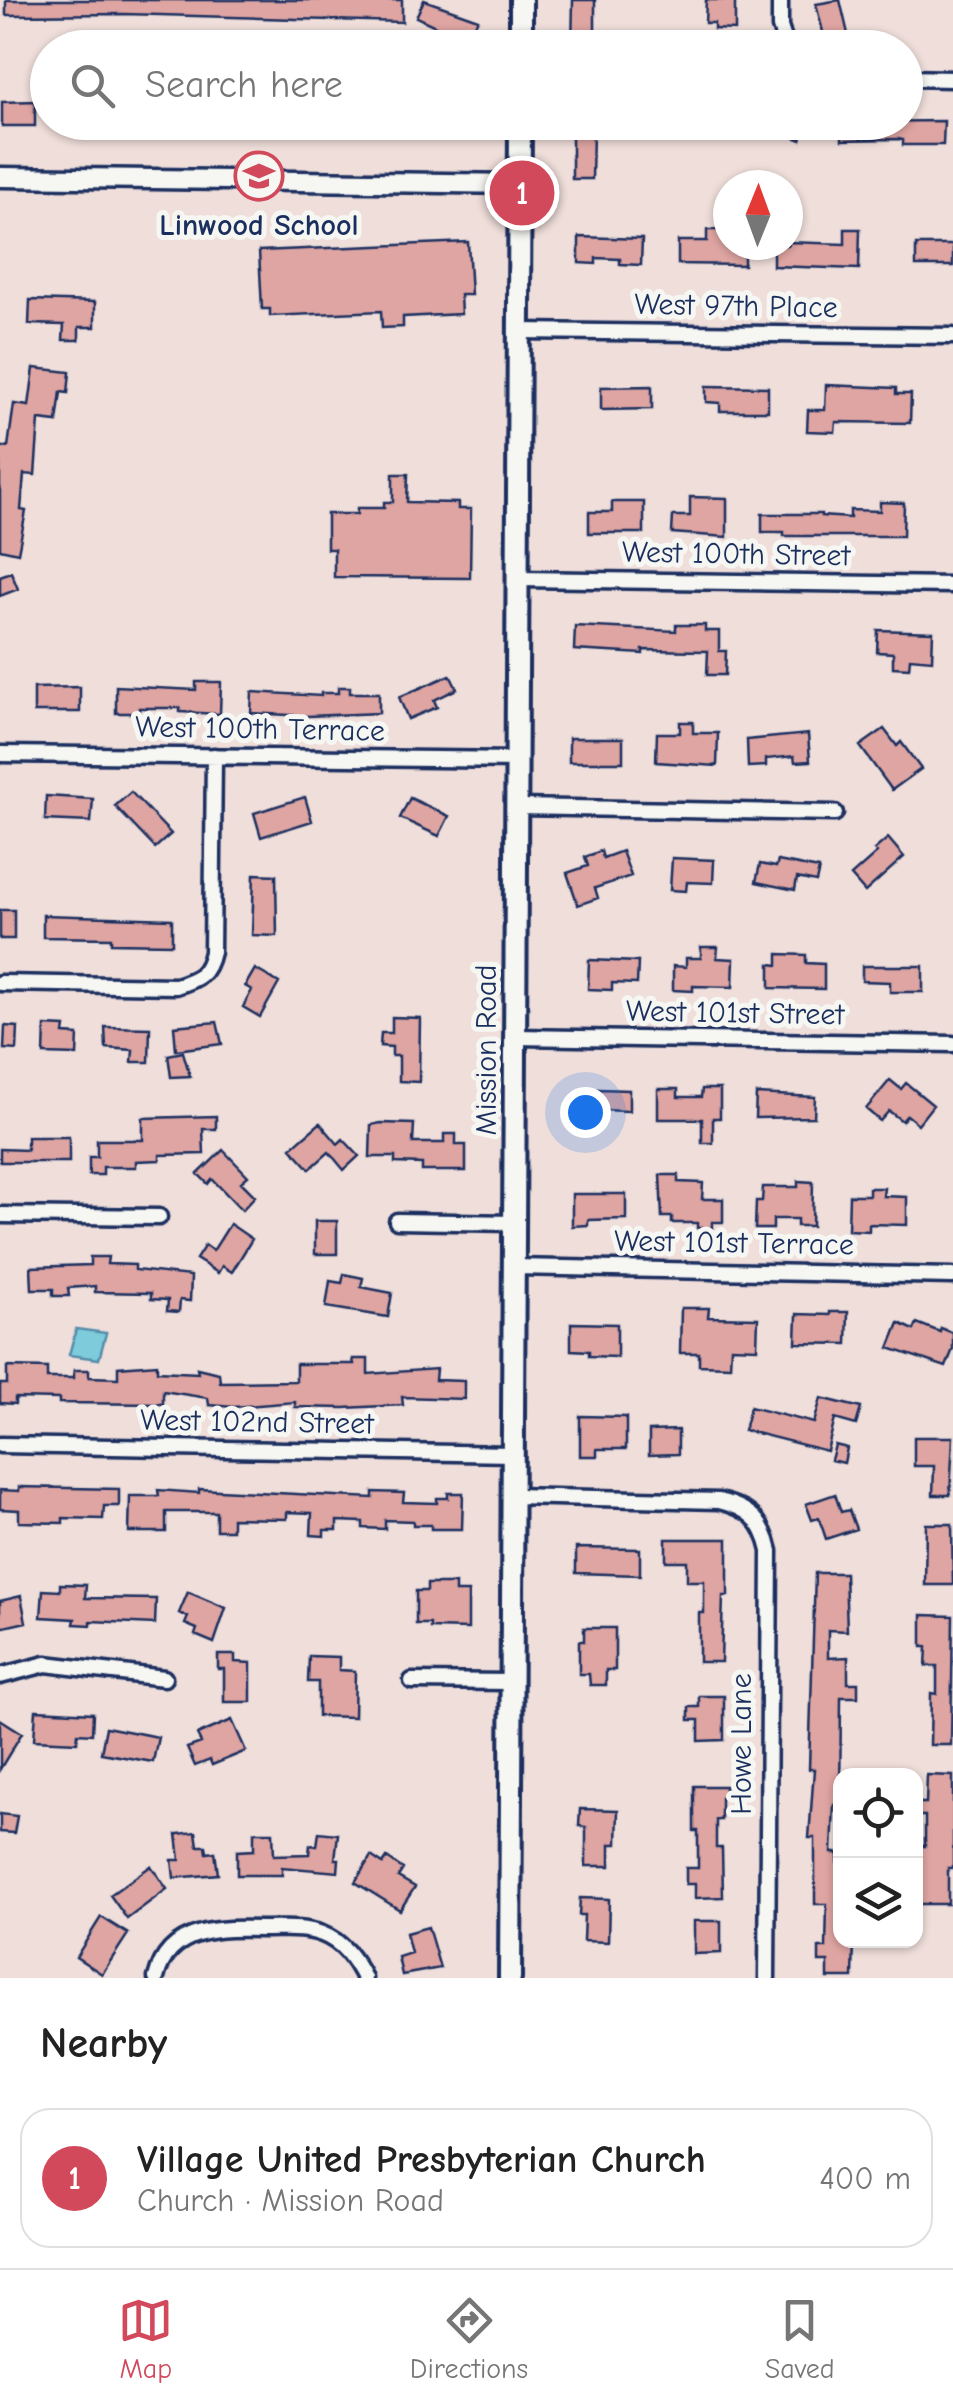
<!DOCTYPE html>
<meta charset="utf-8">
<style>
:root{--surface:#fff;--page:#f6f6f6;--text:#222;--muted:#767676;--line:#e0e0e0;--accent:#d1495b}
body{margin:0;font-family:"Comic Neue",sans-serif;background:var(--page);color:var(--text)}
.controls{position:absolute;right:30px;bottom:30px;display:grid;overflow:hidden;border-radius:20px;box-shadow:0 2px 8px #0004}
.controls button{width:90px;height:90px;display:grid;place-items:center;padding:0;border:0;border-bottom:2px solid var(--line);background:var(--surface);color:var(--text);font:50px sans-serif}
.compass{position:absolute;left:713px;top:170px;width:90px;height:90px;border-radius:50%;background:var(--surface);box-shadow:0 2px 8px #0004;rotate:1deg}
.you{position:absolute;left:585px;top:1112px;width:35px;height:35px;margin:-25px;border:8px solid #fff;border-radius:50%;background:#1a73e8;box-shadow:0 0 0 15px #1a73e833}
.badge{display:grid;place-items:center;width:65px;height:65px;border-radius:50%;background:var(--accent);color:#fff;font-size:32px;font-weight:700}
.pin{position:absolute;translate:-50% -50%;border:5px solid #fff;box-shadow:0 2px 10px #0006}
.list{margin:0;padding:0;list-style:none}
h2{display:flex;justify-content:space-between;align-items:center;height:130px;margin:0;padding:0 40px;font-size:42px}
h2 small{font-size:32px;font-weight:400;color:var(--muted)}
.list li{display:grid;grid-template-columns:65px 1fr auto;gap:30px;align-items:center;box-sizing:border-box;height:140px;margin:0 20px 20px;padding:0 20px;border:2px solid var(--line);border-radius:30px}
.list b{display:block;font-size:38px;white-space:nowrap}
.list p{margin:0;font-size:32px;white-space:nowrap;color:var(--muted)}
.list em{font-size:32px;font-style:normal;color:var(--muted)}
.icon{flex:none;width:55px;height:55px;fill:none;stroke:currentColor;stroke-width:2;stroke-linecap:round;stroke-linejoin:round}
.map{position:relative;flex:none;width:953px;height:1978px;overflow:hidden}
.search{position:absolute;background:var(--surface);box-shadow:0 2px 8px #0004;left:30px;right:30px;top:30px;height:110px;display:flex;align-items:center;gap:25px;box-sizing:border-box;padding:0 35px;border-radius:55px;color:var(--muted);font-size:38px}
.sheet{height:290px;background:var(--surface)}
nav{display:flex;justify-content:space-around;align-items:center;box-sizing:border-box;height:140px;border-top:2px solid var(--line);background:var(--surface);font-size:28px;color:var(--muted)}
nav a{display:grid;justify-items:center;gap:5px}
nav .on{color:var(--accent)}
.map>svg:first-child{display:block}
.water{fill:#7ecbdc;stroke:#568daa;stroke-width:2.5}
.building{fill:#dfa5a2;stroke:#1b2f5e;stroke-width:2.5}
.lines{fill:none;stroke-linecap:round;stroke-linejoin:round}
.minor-casing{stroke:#1b2f5e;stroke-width:21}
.tertiary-casing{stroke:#1b2f5e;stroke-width:25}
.secondary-casing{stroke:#1b2f5e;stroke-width:28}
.minor{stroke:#f6f6f2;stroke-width:14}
.tertiary{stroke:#f6f6f2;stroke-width:18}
.secondary{stroke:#f6f6f2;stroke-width:20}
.labels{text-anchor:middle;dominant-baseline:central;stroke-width:10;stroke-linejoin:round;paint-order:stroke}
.poi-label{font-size:30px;font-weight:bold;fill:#1b2f5e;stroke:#f6f6f2}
.street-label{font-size:30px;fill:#1b2f5e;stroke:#f6f6f2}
</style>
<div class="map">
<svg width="953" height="1978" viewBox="0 0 953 1978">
<rect width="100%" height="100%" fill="#efdeda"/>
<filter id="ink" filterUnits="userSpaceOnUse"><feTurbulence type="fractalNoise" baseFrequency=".01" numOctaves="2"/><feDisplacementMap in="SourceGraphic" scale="20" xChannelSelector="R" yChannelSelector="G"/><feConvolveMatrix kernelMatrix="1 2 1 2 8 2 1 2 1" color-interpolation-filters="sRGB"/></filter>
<g filter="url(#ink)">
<path class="water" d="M76,1329L106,1333L99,1359L69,1355Z"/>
<path class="building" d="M6,0H402V22L124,14L6,15Z
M424,0L478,19L467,41L416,17Z
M573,0H595V48H572Z
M706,0H735V30L714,29V23H705Z
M840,0L848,34L825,40L816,4Z
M35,101V126H2V102Z
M944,121L943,145H903V140L898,139L842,140V122Z
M755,122H808L801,140Z
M572,131H593L592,179H572Z
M845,229H860L859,269L773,266V245H788V242L845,244Z
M707,230H723V241H728V245H744V265L678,264V241H707Z
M579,237L642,239L641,265L620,264V259L596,258V264L579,263Z
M468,242L471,295H460L461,314L403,317V327L382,328L381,311L270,316V309H262L259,251Z
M916,245H953V266H916Z
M30,300L95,302V327H79V340H63L64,325L29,324Z
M34,368L70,372L68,393L61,392L57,422L39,420L35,475L24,474L21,510L26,511L18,553L0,549V462L1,447H8L14,404L29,406Z
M826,385L896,388V394H911L910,423L836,422L835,432L807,431L808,410H825Z
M652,386V409L601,410V387Z
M706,386L768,387V411H720V403L706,402Z
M393,474H408L407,502L458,503V509H471L470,578L334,577V549H327V514H357V508H384V502H393Z
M690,497L727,498V537L672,533L673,516H690Z
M612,502H644V533H589V512H612Z
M880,502L904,503L903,536H784V532H762V514H821V516L850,518V510L880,511Z
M11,572L18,589L0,596V576Z
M676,625H705V631H719V651H726L725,675H707L708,651L643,650V654L574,650L575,626L676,631Z
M878,630L933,632L932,660L910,658L909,668L893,667V653L877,652Z
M450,675L457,689L434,700L437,707L408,719L399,697Z
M196,682H221L220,714L180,712V708H139V713H116V686L196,690Z
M80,687V712H34V688Z
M338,687H350V693H379V713L308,716L251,713L252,692L321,696V693H338Z
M680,722H693V733H718L717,766L656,762L657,733H680Z
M884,729L897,746L901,742L921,769L892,790L860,746Z
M808,734L810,761L795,762L794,756L766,759V766L748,767L747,740Z
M569,738H623V762H569Z
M131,792L171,834L155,848L115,806Z
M46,796L93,799L91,822L45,820Z
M305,797L312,821L261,837L254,813Z
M410,798L449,816L439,836L400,818Z
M888,838L904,857L865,892L851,876L877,853L874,850Z
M601,851L603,858L622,851L631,876L595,888L598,898L578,905L567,873L588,866L585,857Z
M672,858L714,860L713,883L687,882L686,891L670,890Z
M778,861L819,869L816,882L797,878L795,890L756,882L760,864L776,867Z
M254,874L276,875L277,936L252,935Z
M0,910H14V939H0Z
M43,915L172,919V944L111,943V938L43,937Z
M701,947H718L717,958L734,959L733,987L693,986V991L673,990V966L686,967V958H701Z
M778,954L806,955V963L824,964V989L770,988V964L778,965Z
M589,960L638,962L637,984L612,983V990L588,989Z
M862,966H923V992H890V982L862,981Z
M255,969L279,983L260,1017L243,1007L252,990L245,986Z
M392,1017L420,1018L419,1082L399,1081V1056H392V1047L380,1046L381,1033H392Z
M217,1022L222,1044L176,1050L174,1026Z
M5,1026L18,1027L17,1050L4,1049Z
M45,1026L65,1027L64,1034L78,1035L77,1055L44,1054Z
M105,1027L150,1028L149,1062H132L133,1050L106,1048Z
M183,1052L190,1076L171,1077L168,1055Z
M890,1080L901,1089L906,1083L933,1105L918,1124L907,1115L902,1121L889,1111L880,1121L866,1109Z
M598,1089L629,1090V1111L597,1110Z
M658,1089H678V1097H701L702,1089H720V1118H713V1143H702V1119H658Z
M756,1094L815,1097L814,1117L755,1118Z
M216,1116V1129H203L204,1154L160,1155V1160L136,1161V1167H103V1175H89V1157H97V1140H143V1118Z
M320,1123L338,1144L343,1139L359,1156L344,1170L329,1152L310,1169L291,1148Z
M381,1123L414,1124L413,1143H444V1134H456V1145H466V1171H422V1164L395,1163V1157H370L371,1125Z
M27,1137H69V1162H0V1149L27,1150Z
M223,1150L248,1176L241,1182L255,1196L242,1210L212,1179L208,1184L198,1174Z
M660,1175H678V1182L703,1183L702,1199H723V1222H712V1228H697V1223H672V1217H662Z
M798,1181L813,1182L812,1226H797V1219H773V1229H755L756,1201H762L763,1187H798Z
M869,1188H884L883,1196L907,1197V1225L869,1224V1231L848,1230L849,1195H869Z
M572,1194H626V1219L588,1220V1225L572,1226Z
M315,1221H337V1254H315Z
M230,1224L252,1239L232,1272L222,1266L218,1273L196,1259L205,1245L213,1251Z
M90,1257H108L107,1264L135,1265V1270L191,1276L190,1301L180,1300L179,1312L167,1311L168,1300L151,1299V1293L95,1292V1286L68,1288L69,1296H53V1289H32L31,1267L90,1265Z
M344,1274L363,1278L361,1287L392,1293L388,1317L326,1307L330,1281L342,1283Z
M681,1308H709L708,1317L758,1318L757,1348L731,1347L730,1366L699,1365V1353H680Z
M830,1312H848L847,1344L796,1343L797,1314L830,1315Z
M571,1323L617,1324V1357L589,1356V1351L571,1350Z
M899,1323L914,1330L917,1323L940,1332L941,1328L953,1333V1349L946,1367L889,1348Z
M353,1359H368V1374L436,1369L435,1380L464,1381V1399L402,1397L403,1405L344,1408L295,1407V1402L234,1407L209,1405L208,1398L163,1391V1404L59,1403V1399L15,1398V1404L0,1403V1384H7V1367L47,1368V1378H74V1370H89V1377L118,1378V1367L157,1364V1371L198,1373L197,1368L219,1373L220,1382L296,1381V1364H354Z
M821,1398L861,1408L856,1425L835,1419L827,1451L744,1430L750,1407L814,1423Z
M580,1416L626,1417V1449H597V1456H580Z
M678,1430V1454L649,1455V1431Z
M914,1437H953L950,1495H933L934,1466H914Z
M835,1445L847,1448L844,1463L831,1460Z
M19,1487L119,1489V1506H104L103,1519L63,1518V1523L19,1522V1510L0,1509V1490L19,1491Z
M199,1489L373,1498V1492L404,1493L403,1502L437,1503V1498H448V1493H463L462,1529H431V1525H413V1521L385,1520V1529L363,1528V1522L337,1521V1530H324V1536L311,1535L312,1513L287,1512V1519L232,1518V1530H216V1512H166V1532H129L130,1496H159L158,1490L199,1493Z
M835,1494L841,1512L849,1510L856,1529L826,1539L819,1518L812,1520L806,1504Z
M926,1524H952L953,1585H925Z
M666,1539H728V1596H723L721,1662H699V1613H704V1581H687V1561H666Z
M576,1548L640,1549V1575L576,1573Z
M815,1573H845L847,1631L828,1630V1658L848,1657V1683H858V1697H841L840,1805H834L832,1853H838L840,1940H854L853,1978H828V1962H819V1948H826L827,1904H815V1838H809L814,1769H809Z
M60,1584L86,1585L85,1598L156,1599L155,1624L91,1621V1625L74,1624L75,1619L41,1617L43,1590L60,1591Z
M427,1584H455V1592H468V1629L430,1628V1624H416V1591H427Z
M188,1592L226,1608L214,1643L195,1635L197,1629L185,1624L188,1617L179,1613Z
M21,1596L26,1622L0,1628V1601Z
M922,1615L953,1616L951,1745H930L931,1693L937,1694V1666H926L927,1647H922Z
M584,1628H615V1670H606V1685H590L589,1674H579V1641H584Z
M218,1655H235V1662L251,1663V1702H224V1669H218Z
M309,1656L339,1657V1670L355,1671L354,1717L318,1716V1682H308Z
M699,1696H724V1740L699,1741V1720H689V1707H699Z
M36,1710L93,1713L92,1734L78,1733L77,1742L34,1740Z
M0,1719L22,1733L0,1769Z
M232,1720L246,1751L212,1765L210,1760L195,1766L187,1748L201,1743L197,1735Z
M106,1727L158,1737L153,1762L101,1753Z
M927,1775L953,1776V1868H948V1904H917L918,1846H925V1816H916V1803H926Z
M694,1786H725V1798H721V1820H716V1848H722L723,1897L695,1898V1884H686V1868H698V1831H694Z
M580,1809L618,1810L617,1844H610V1866H586V1827L579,1826Z
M0,1814L17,1816L14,1833L0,1832Z
M196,1832L198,1846H206L207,1853L215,1852L218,1874L174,1878L172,1860H180L177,1834Z
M254,1832H273L274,1855L309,1854L310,1845L317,1846L319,1832L338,1834L335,1859H339L338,1872L282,1867V1875H237V1851L254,1850Z
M371,1856L383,1864L387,1858L403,1869L398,1877L415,1887L400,1910L355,1882Z
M151,1866L167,1889L127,1919L110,1895Z
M580,1898L609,1899L608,1942L583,1941L584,1915H579Z
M101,1917L128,1934L102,1974L76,1957Z
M694,1921H721V1953L694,1954Z
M428,1927L440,1968L402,1975L398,1957L411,1953L406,1933Z"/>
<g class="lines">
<g class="minor-casing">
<path id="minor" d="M780,0V27L787,48
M906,78L953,79
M519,331L953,336
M518,579L953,585
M0,754L519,760
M518,807L835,813
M0,983L176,986C198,979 207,975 212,952L214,756
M516,1037L953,1044
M0,1215L159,1217
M397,1221L514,1223
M514,1267L953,1276
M0,1445L513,1454
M513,1496L719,1501C749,1508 763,1520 770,1551L767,1978
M0,1676L46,1664L164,1678
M412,1681L511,1682
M156,1978C169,1925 224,1928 267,1929C285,1929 305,1927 322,1934C343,1942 354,1959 364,1978"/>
</g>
<g class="tertiary-casing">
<path id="tertiary" d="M0,177L519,184"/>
</g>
<g class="secondary-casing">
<path id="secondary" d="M521,48V0
M510,1978L520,122"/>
</g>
<use href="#minor" class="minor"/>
<use href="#tertiary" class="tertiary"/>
<use href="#secondary" class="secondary"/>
</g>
</g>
<defs>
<g id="school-ring" transform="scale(2.5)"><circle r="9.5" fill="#f6f6f2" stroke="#d1495b" stroke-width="1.5"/><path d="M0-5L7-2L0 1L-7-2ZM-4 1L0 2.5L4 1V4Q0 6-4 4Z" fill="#d1495b"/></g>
</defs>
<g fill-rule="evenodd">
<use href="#school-ring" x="259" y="176"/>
</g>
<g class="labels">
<g class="poi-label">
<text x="259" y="225">Linwood School</text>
</g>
<g class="street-label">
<text transform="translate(736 306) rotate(1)">West 97th Place</text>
<text transform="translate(736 554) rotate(1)">West 100th Street</text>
<text transform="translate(260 729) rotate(1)">West 100th Terrace</text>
<text transform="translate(735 1013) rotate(1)">West 101st Street</text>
<text transform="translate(486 1050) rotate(-90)">Mission Road</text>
<text transform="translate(734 1243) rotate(1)">West 101st Terrace</text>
<text transform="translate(257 1422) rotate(1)">West 102nd Street</text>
<text transform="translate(741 1744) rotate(-90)">Howe Lane</text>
</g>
</g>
</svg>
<div class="controls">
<button><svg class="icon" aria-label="locate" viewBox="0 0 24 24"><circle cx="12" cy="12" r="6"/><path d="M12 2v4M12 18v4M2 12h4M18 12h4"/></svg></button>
<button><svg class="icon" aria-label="layers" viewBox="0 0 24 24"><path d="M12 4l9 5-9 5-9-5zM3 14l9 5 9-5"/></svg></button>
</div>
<svg class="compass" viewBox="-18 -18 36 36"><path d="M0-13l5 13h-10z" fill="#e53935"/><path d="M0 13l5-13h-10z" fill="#767676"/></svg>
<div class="you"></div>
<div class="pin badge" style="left:522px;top:193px">1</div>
<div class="search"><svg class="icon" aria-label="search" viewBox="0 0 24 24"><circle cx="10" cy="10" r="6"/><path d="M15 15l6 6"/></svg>Search here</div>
</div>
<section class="sheet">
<h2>Nearby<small></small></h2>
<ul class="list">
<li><span class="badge">1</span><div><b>Village United Presbyterian Church</b><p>Church · Mission Road</p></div><em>400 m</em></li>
</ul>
</section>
<nav>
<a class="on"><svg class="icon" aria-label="map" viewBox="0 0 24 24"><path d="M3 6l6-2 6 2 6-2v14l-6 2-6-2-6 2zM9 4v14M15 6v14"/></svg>Map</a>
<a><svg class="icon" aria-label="directions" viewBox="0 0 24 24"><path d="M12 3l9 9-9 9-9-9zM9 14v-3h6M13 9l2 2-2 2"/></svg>Directions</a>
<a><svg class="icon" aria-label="saved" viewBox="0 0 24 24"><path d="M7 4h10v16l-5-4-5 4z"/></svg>Saved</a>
</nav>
